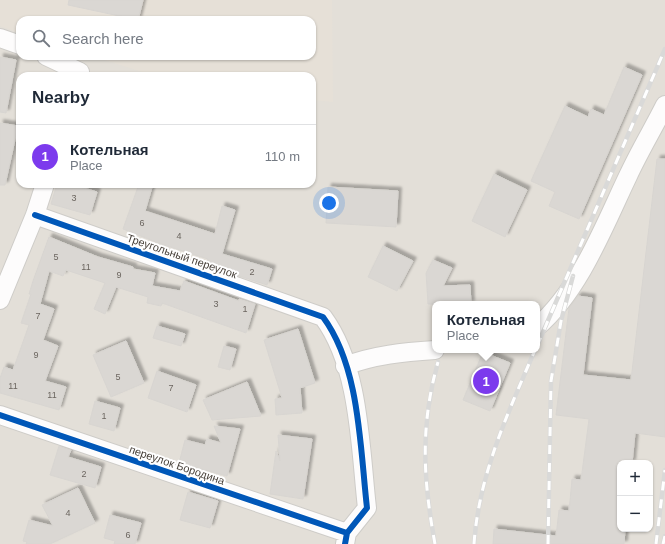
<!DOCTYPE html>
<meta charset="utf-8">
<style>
:root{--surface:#fff;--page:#f2f2f3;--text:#1f2937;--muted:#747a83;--line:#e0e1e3;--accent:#7c3aed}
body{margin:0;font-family:Helvetica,sans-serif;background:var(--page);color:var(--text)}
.controls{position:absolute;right:12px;bottom:12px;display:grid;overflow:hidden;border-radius:8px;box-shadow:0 1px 3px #0004}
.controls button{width:36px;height:36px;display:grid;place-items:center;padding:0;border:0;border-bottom:1px solid var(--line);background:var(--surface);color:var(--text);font:20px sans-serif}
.you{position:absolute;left:329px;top:203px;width:14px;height:14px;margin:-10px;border:3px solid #fff;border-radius:50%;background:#1a73e8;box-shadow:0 0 0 6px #1a73e833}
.badge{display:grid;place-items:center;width:26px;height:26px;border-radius:50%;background:var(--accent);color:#fff;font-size:13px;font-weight:700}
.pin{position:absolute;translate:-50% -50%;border:2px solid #fff;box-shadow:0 1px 4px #0006}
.popup{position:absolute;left:432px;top:301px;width:108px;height:52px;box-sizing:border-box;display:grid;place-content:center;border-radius:8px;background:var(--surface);filter:drop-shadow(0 1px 3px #0005);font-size:13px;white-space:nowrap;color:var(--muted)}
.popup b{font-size:15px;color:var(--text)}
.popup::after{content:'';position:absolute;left:50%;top:100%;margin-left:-8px;border:8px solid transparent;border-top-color:var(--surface)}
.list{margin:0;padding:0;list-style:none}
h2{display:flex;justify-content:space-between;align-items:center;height:52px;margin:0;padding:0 16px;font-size:17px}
h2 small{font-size:13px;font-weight:400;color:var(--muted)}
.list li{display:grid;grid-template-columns:26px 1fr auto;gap:12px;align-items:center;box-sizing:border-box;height:64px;padding:0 16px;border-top:1px solid var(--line)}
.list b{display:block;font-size:15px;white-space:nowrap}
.list p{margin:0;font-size:13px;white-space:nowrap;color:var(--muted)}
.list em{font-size:13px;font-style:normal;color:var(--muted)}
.icon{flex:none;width:22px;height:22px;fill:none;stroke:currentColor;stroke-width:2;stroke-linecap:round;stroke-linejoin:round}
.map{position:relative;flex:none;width:665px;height:544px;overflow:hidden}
.search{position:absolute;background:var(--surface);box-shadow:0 1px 3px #0004;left:16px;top:16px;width:300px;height:44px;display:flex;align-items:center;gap:10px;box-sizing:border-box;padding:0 14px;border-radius:12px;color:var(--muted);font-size:15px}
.panel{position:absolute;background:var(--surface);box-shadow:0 1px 3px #0004;left:16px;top:72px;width:300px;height:116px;border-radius:12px}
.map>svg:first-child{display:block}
.residential{fill:#e3dfd8;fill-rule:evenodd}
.education{fill:#e6e0d7}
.building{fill:#dad7d3;stroke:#d8d5d1;filter:url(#shadow)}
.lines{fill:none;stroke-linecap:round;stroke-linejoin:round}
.minor-casing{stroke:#ceccc8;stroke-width:20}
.minor{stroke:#fdfcfc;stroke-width:18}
.rail-casing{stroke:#d9d9d8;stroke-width:4.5}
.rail{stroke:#fff;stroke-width:3;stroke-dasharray:9;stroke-linecap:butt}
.cycleway-casing{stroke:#fff;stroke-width:8}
.cycleway{stroke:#0057b8;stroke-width:6}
.labels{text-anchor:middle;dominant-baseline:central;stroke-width:4;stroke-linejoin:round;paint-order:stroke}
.number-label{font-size:9px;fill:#6b655f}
.street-label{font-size:11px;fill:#453e37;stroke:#fff}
</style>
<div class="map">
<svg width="665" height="544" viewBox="0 0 665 544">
<defs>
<filter id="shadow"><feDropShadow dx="3.5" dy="-3.5" stdDeviation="1" flood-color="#0004"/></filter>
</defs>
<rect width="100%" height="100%" fill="#f0eeeb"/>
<path class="residential" d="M0,0H665V544H0ZM20,20H312V56H20ZM20,76H312V184H20ZM435,304H537V350H435ZM620,463H650V529H620Z"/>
<path class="education" d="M0,0H332L333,102L312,100V76H155L92,56H312V20H20V33L0,26Z"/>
<path class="building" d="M69,0H143L138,20L68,5Z
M0,57L16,60L6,113L0,112Z
M624,67L642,75L579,219L549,206L555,192L531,181L565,106L588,117L591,109L604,115Z
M0,123L18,126L5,185H0Z
M657,159H665V437L635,433L632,463H620V529H625L624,544H493L494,529L556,536L559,510L569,511L572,479L581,480L589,419L556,415L569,308L578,296L592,298L583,375L631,380Z
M494,174L527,190L505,237L472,221Z
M57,184H71L97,192L90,215L51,204Z
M139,184H153L145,211L215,234L222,206L235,210L222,254L272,269L267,285L233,274L234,272L206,264L208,259L161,244L123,229Z
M328,187L398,191L396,227L326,223Z
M49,237L98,257L133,267V269L155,273L152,286L180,291L184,281L239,301V299L255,304L246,333L162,303L161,306L147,303L148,297L116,287L105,314L94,309L105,283L66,270L63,276L49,271L40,304L54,309L43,340L58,346L45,381L66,387L59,410L0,393V378L4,367L13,370L29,325L21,323L31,294H29L33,281Z
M383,246L413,261L397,291L368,277Z
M433,260L452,268L443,286L470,285L471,304H428L426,273Z
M157,326L185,334L181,346L153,338Z
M298,329L315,383L300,388L302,413L276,415L275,399L282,398L264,340Z
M126,341L144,383L111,397L93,355Z
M224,346L236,349L230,370L218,367Z
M483,352L510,363L490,411L463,400Z
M157,371L196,385L187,412L148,398Z
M247,382L261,416L212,420L203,400Z
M95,401L120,408L114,431L89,424Z
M214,426L240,429L227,476L179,463L185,440L205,445L207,439L221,443Z
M278,435L312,439L303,499L270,494L276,451L280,461Z
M59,446L71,450L68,457L101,467L95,488L50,475Z
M78,488L95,523L50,544H26L27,542L23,541L29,520L53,526L42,505Z
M188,492L218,501L210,528L180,520Z
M110,515L141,523L135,544H114L115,541L104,538Z"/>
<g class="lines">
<g class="minor-casing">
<path id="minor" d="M0,38L20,45
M46,56L80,72L78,76
M35,215L323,317C360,367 360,447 367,508L347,533L345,544
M0,300L35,215L45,184
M537,327C580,290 604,226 628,176C639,152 653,129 665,105
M345,366C374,355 404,352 435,350
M0,415L347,533"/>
</g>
<use href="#minor" class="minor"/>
<g class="rail-casing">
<path id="rail" d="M537,346L665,49
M435,544C423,479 420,426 438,362
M474,544C479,474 508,413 535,350
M548,544L551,381L561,321L573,276
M656,544L665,470
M663,544L665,536"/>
</g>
<use href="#rail" class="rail"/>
<g class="cycleway-casing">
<path id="cycleway" d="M35,215L323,317C360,367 360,447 367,508L347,533L345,544
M0,415L347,533"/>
</g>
<use href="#cycleway" class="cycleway"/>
</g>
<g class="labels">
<g class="number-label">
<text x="74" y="198">3</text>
<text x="142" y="223">6</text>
<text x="179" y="236">4</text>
<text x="56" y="257">5</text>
<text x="86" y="267">11</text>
<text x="252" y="272">2</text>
<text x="119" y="275">9</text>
<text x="216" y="304">3</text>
<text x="245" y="309">1</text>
<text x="38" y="316">7</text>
<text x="36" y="355">9</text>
<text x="118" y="377">5</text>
<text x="13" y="386">11</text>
<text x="171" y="388">7</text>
<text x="52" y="395">11</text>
<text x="104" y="416">1</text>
<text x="84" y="474">2</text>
<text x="68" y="513">4</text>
<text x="128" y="535">6</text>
</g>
<g class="street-label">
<text transform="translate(182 256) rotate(19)">Треугольный переулок</text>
<text transform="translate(177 465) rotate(19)">переулок Бородина</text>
</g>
</g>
</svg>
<div class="controls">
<button>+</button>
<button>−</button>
</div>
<div class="you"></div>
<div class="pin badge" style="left:486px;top:381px">1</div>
<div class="popup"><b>Котельная</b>Place</div>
<div class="search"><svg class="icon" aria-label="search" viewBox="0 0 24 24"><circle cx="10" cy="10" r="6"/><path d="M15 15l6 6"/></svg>Search here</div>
<section class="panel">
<h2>Nearby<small></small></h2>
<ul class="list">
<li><span class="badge">1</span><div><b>Котельная</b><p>Place</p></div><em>110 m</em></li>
</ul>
</section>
</div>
